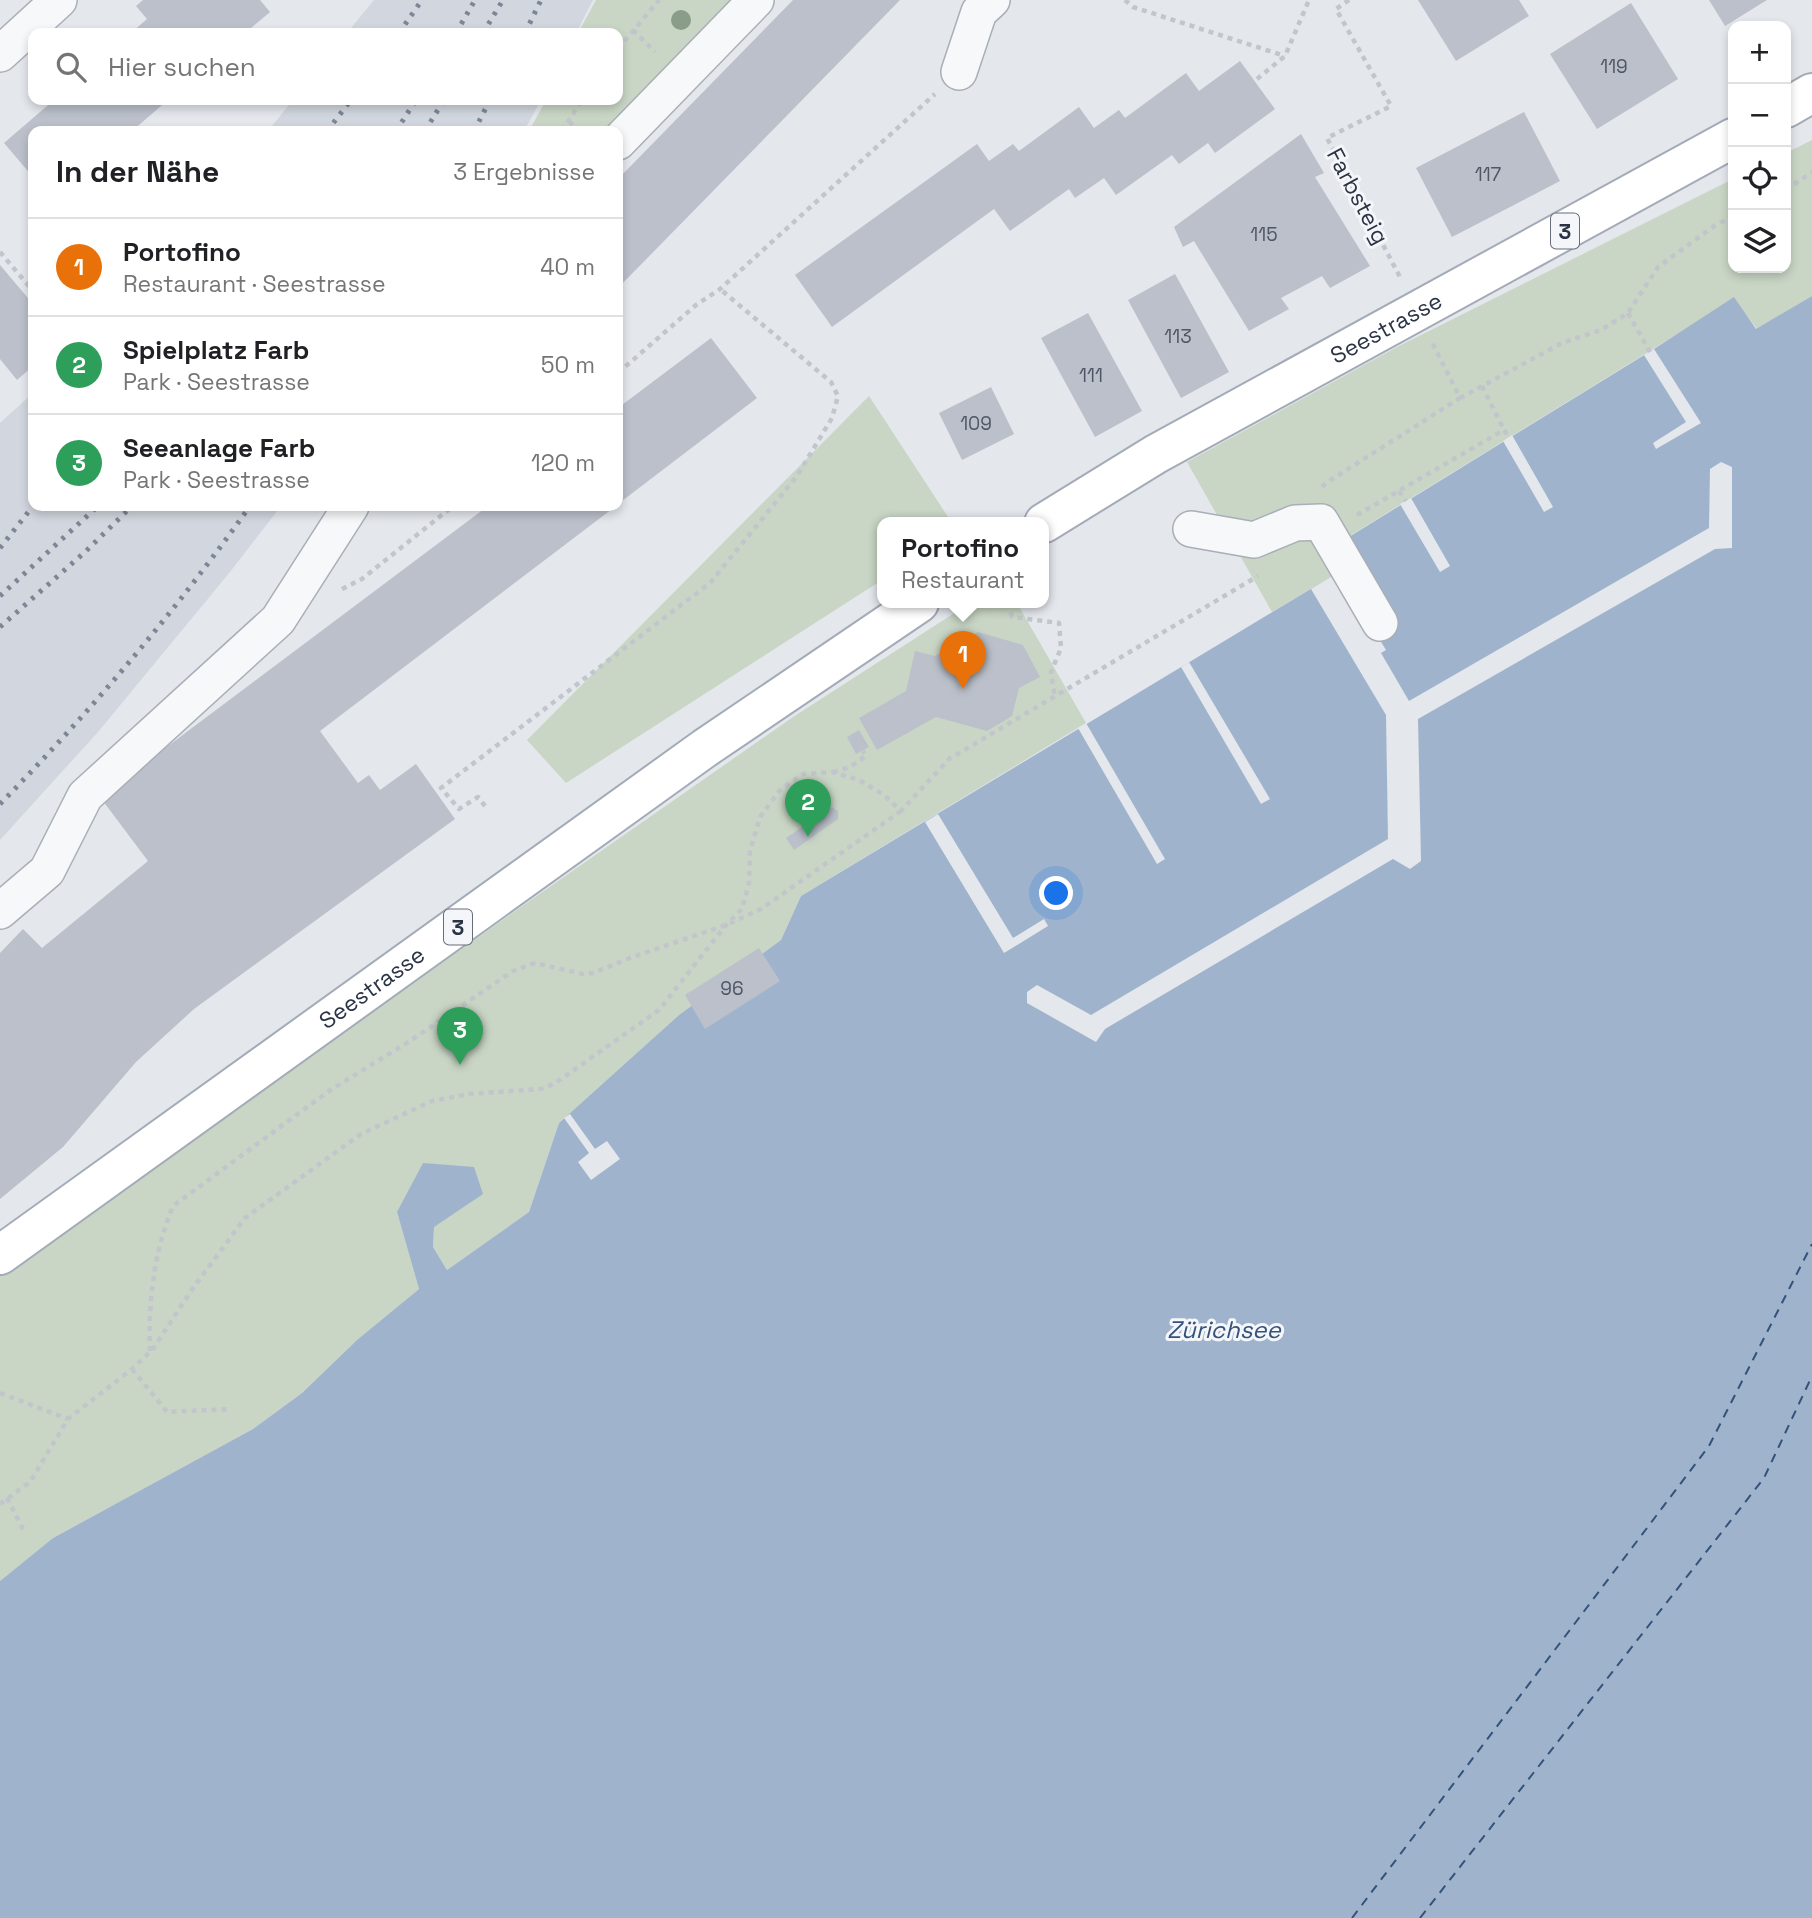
<!DOCTYPE html>
<html lang="de">
<meta charset="utf-8">
<style>
:root{--surface:#fff;--page:#f6f6f6;--text:#202124;--muted:#757577;--line:#e0e0e0;--accent:#d1495b}
body{margin:0;font-family:"Space Grotesk",sans-serif;background:var(--page);color:var(--text)}
.controls{position:absolute;right:21px;top:21px;display:grid;overflow:hidden;border-radius:14px;box-shadow:0 4px 10px #0003}
.controls button{width:63px;height:63px;display:grid;place-items:center;padding:0;border:0;border-bottom:2px solid var(--line);background:var(--surface);color:var(--text);font:35px sans-serif}
.you{position:absolute;left:1057px;top:894px;width:24px;height:24px;margin:-18px;border:5px solid #fff;border-radius:50%;background:#1a73e8;box-shadow:0 0 0 10px #1a73e833}
.badge{display:grid;place-items:center;width:46px;height:46px;border-radius:50%;background:var(--accent);color:#fff;font-size:23px;font-weight:700}
.pin{position:absolute;translate:-50% -58px;filter:drop-shadow(0 2px 4px #0008)}
.pin::after{content:'';position:absolute;top:37px;width:24px;height:21px;background:inherit;clip-path:polygon(0 0,100% 0,50% 100%)}
.popup{position:absolute;left:877px;top:517px;width:172px;height:91px;box-sizing:border-box;display:grid;place-content:center;border-radius:14px;background:var(--surface);filter:drop-shadow(0 2px 5px #0005);font-size:23px;white-space:nowrap;color:var(--muted)}
.popup b{font-size:26px;color:var(--text)}
.popup::after{content:'';position:absolute;left:50%;top:100%;margin-left:-14px;border:14px solid transparent;border-top-color:var(--surface)}
.list{margin:0;padding:0;list-style:none}
h2{display:flex;justify-content:space-between;align-items:center;height:91px;margin:0;padding:0 28px;font-size:30px}
h2 small{font-size:23px;font-weight:400;color:var(--muted)}
.list li{display:grid;grid-template-columns:46px 1fr auto;gap:21px;align-items:center;box-sizing:border-box;height:98px;padding:0 28px;border-top:2px solid var(--line)}
.list b{display:block;font-size:26px;white-space:nowrap}
.list p{margin:0;font-size:23px;white-space:nowrap;color:var(--muted)}
.list em{font-size:23px;font-style:normal;color:var(--muted)}
.icon{flex:none;width:38px;height:38px;fill:none;stroke:currentColor;stroke-width:2;stroke-linecap:round;stroke-linejoin:round}
.map{position:relative;flex:none;width:1812px;height:1918px;overflow:hidden}
.search{position:absolute;background:var(--surface);box-shadow:0 4px 10px #0003;left:28px;top:28px;width:595px;height:77px;display:flex;align-items:center;gap:18px;box-sizing:border-box;padding:0 24px;border-radius:14px;color:var(--muted);font-size:26px}
.panel{position:absolute;background:var(--surface);box-shadow:0 4px 10px #0003;left:28px;top:126px;width:595px;height:385px;border-radius:14px}
.map>svg:first-child{display:block}
.built{fill:#d2d6de}
.green{fill:#c9d6c5}
.water{fill:#9fb4cc}
.pier{fill:#e4e7ec}
.lines{fill:none;stroke-linecap:round;stroke-linejoin:round}
.ferry{stroke:#34527a;stroke-width:2;stroke-dasharray:9 7;stroke-linecap:butt}
.building{fill:#bbc0ca}
.minor-casing{stroke:#a9aeb7;stroke-width:38}
.major-casing{stroke:#a3abb8;stroke-width:42}
.path{stroke:#c2c5cb;stroke-width:4.5;stroke-dasharray:5 5;stroke-linecap:butt}
.minor{stroke:#f7f8fa;stroke-width:35}
.major{stroke:#fff;stroke-width:38}
.rail{stroke:#7d8696;stroke-width:5;stroke-dasharray:3.5 7;stroke-linecap:butt}
.tree{fill:#899d89}
.labels{text-anchor:middle;dominant-baseline:central;stroke-width:6;stroke-linejoin:round;paint-order:stroke}
.number-label{font-size:19px;fill:#4f5766}
.shield{fill:#f4f6f9;stroke:#676e7b;stroke-width:2}
.shield-label{font-size:21px;font-weight:bold;fill:#2b3445}
.street-label{font-size:23px;fill:#2b3445;stroke:#f4f6f9}
.water-label{font-size:24px;font-style:italic;fill:#34527a;stroke:#f4f6f9}
</style>
<div class="map">
<svg width="1812" height="1918" viewBox="0 0 1812 1918">
<rect width="100%" height="100%" fill="#e4e7ec"/>
<path class="built" d="M374,0H593L576,33H347Z
M293,100H541L524,131H268Z
M33,393V506H281L230,572L98,732L0,840V423Z"/>
<path class="green" d="M596,0H741L607,131H529L546,100H618V33H578Z
M1812,140V296L1757,329L1734,299L1343,540L1354,563L1272,612L1187,462L1397,347L1733,179V268H1786V153Z
M869,396L952,523H883L882,580L566,783L527,740Z
M970,603H1017L1086,723L801,896L781,940L679,1015L559,1123L529,1212L447,1270L433,1247L434,1227L397,1212L419,1289L357,1340L302,1393L253,1429L53,1538L0,1581V1271L793,717Z"/>
<path class="water" d="M1812,296V1918H0V1581L53,1538L253,1429L302,1393L357,1340L419,1289L397,1212L423,1163L474,1167L483,1194L434,1227L433,1247L447,1270L529,1212L559,1123L679,1015L781,940L801,896L1339,572L1344,540L1654,349L1734,297L1756,329Z"/>
<path class="pier" d="M1654,349L1701,423L1656,449L1653,443L1686,422L1644,355Z
M1512,435L1553,507L1544,512L1503,441Z
M1721,462L1732,467V548L1715,549L1418,719L1421,861L1410,869L1393,859L1105,1029L1096,1042L1027,1003V992L1037,985L1091,1015L1388,839L1386,715L1311,589L1339,572L1386,650L1381,653L1409,701L1709,528L1710,469Z
M1411,498L1450,566L1440,572L1400,504Z
M1189,662L1270,799L1261,804L1181,667Z
M1086,723L1165,859L1157,864L1078,728Z
M938,814L1013,938L1044,919L1048,926L1004,953L925,822Z
M570,1114L595,1149L607,1141L620,1159L591,1180L578,1162L589,1153L564,1118Z"/>
<g class="lines">
<path class="ferry" d="M1352,1918L1709,1446L1812,1244
M1420,1918L1764,1478L1812,1376"/>
</g>
<path class="building" d="M143,0H260L270,12L245,33H131L147,19L136,6Z
M793,0H900L618,288V179Z
M1418,0H1519L1529,16L1456,61Z
M1709,0H1767L1725,26Z
M1631,3L1678,79L1597,129L1550,54Z
M1240,61L1275,109L1215,153L1208,143L1179,164L1172,155L1116,195L1104,178L1075,198L1069,189L1010,231L994,209L832,327L795,275L977,144L989,161L1013,144L1019,151L1079,107L1094,128L1119,110L1125,118L1186,73L1199,91Z
M54,100H168L132,131H33V177L4,143Z
M1524,112L1560,181L1452,237L1416,168Z
M1301,134L1324,173L1315,177L1370,266L1330,288L1322,276L1281,298L1289,309L1249,331L1194,241L1183,247L1174,227Z
M0,265L33,304V366L17,380L0,359Z
M1175,274L1229,372L1181,398L1128,300Z
M1088,313L1142,411L1095,437L1041,338Z
M711,338L757,398L618,504V408Z
M991,387L1014,434L962,460L939,413Z
M488,506H616L320,731L358,783L369,775L380,790L416,764L455,819L194,1009L136,1062L63,1147L0,1199V953L23,929L42,948L148,861L100,797Z
M978,632L1023,645L1040,677L1019,688L1012,716L987,731L936,717L877,750L859,718L906,691L915,651L935,656Z
M859,730L869,747L856,754L847,737Z
M832,807L838,811V819L794,850L786,838Z
M759,948L780,981L705,1029L685,995Z"/>
<g class="lines">
<g class="minor-casing">
<path id="minor" d="M0,54L59,0
M959,72L979,12L992,0
M618,142L756,0
M1191,529L1254,540L1295,523L1321,522L1380,623
M0,911L47,871L85,796L278,620L351,506"/>
</g>
<g class="major-casing">
<g id="major">
<path d="M1786,108L1812,93"/>
<path id="s1" d="M1044,523L1156,454L1733,138"/>
<path id="s2" d="M0,1255L705,748L919,603"/>
</g>
</g>
<path class="path" d="M1125,0L1133,7L1285,56
M1349,0L1336,9L1391,106L1327,138L1400,277
M633,30L655,52
M618,49L659,0
M1257,79L1285,56L1309,0
M569,121L579,131
M562,131L582,100
M1786,190L1812,172
M0,252L33,291
M1628,313L1650,352
M618,373L696,305L720,289L935,94
M1482,386L1504,430
M1460,398L1562,343L1601,330L1628,313L1658,267L1717,224L1733,217
M1322,487L1326,483L1460,398L1432,342
M1399,491L1406,501
M1357,515L1504,430L1509,437
M342,589L362,579L453,506
M1008,603L1012,617L1059,623L1061,648L1051,672L1055,698
M833,772L850,767L866,756L863,751
M485,806L478,797L459,809L441,788L710,583L797,476L832,418L838,396L831,382L720,289
M150,1351C148,1302 154,1252 173,1206L329,1091L410,1041L513,971L535,963L583,974L593,973L630,958L726,925L761,909L901,811
M132,1369L167,1412L230,1409
M0,1393L68,1419
M7,1498L25,1533
M0,1504L30,1482L68,1419L132,1369L153,1349L193,1288L245,1218L361,1134L432,1101L469,1094L540,1089L554,1084L659,1010L726,925L742,909L749,883L750,851L760,817L780,790L803,774L832,772L859,780L884,795L901,811L949,759L1258,576"/>
<use href="#minor" class="minor"/>
<use href="#major" class="major"/>
<path class="rail" d="M399,33L422,0
M456,33L475,0
M483,33L503,0
M525,33L541,0
M327,131L351,100
M396,131L416,100
M425,131L444,100
M474,131L490,100
M0,548L33,506
M0,596L98,506
M0,627L85,552L132,506
M0,804C91,711 175,612 250,506"/>
</g>
<circle class="tree" cx="681" cy="20" r="10"/>
<g class="labels">
<g class="number-label">
<text x="1614" y="66">119</text>
<text x="1488" y="174">117</text>
<text x="1264" y="234">115</text>
<text x="1178" y="336">113</text>
<text x="1091" y="375">111</text>
<text x="976" y="423">109</text>
<text x="732" y="988">96</text>
</g>
<g class="shield">
<rect x="1551" y="213.5" width="28" height="35" rx="5"/>
<rect x="444" y="909.5" width="28" height="35" rx="5"/>
</g>
<g class="shield-label">
<text x="1565" y="231">3</text>
<text x="458" y="927">3</text>
</g>
<g class="street-label">
<text transform="translate(1358 196) rotate(62)">Farbsteig</text>
<text stroke="none"><textPath href="#s1" startOffset="394">Seestrasse</textPath></text>
<text stroke="none"><textPath href="#s2" startOffset="458">Seestrasse</textPath></text>
</g>
<g class="water-label">
<text x="1224" y="1329">Zürichsee</text>
</g>
</g>
</svg>
<div class="controls">
<button>+</button>
<button>−</button>
<button><svg class="icon" aria-label="locate" viewBox="0 0 24 24"><circle cx="12" cy="12" r="6"/><path d="M12 2v4M12 18v4M2 12h4M18 12h4"/></svg></button>
<button><svg class="icon" aria-label="layers" viewBox="0 0 24 24"><path d="M12 4l9 5-9 5-9-5zM3 14l9 5 9-5"/></svg></button>
</div>
<div class="you"></div>
<div class="pin badge" style="left:963px;top:689px;background:#e8710a">1</div>
<div class="popup"><b>Portofino</b>Restaurant</div>
<div class="pin badge" style="left:808px;top:837px;background:#2e9e5b">2</div>
<div class="pin badge" style="left:460px;top:1065px;background:#2e9e5b">3</div>
<div class="search"><svg class="icon" aria-label="search" viewBox="0 0 24 24"><circle cx="10" cy="10" r="6"/><path d="M15 15l6 6"/></svg>Hier suchen</div>
<section class="panel">
<h2>In der Nähe<small>3 Ergebnisse</small></h2>
<ul class="list">
<li><span class="badge" style="background:#e8710a">1</span><div><b>Portofino</b><p>Restaurant · Seestrasse</p></div><em>40 m</em></li>
<li><span class="badge" style="background:#2e9e5b">2</span><div><b>Spielplatz Farb</b><p>Park · Seestrasse</p></div><em>50 m</em></li>
<li><span class="badge" style="background:#2e9e5b">3</span><div><b>Seeanlage Farb</b><p>Park · Seestrasse</p></div><em>120 m</em></li>
</ul>
</section>
</div>
